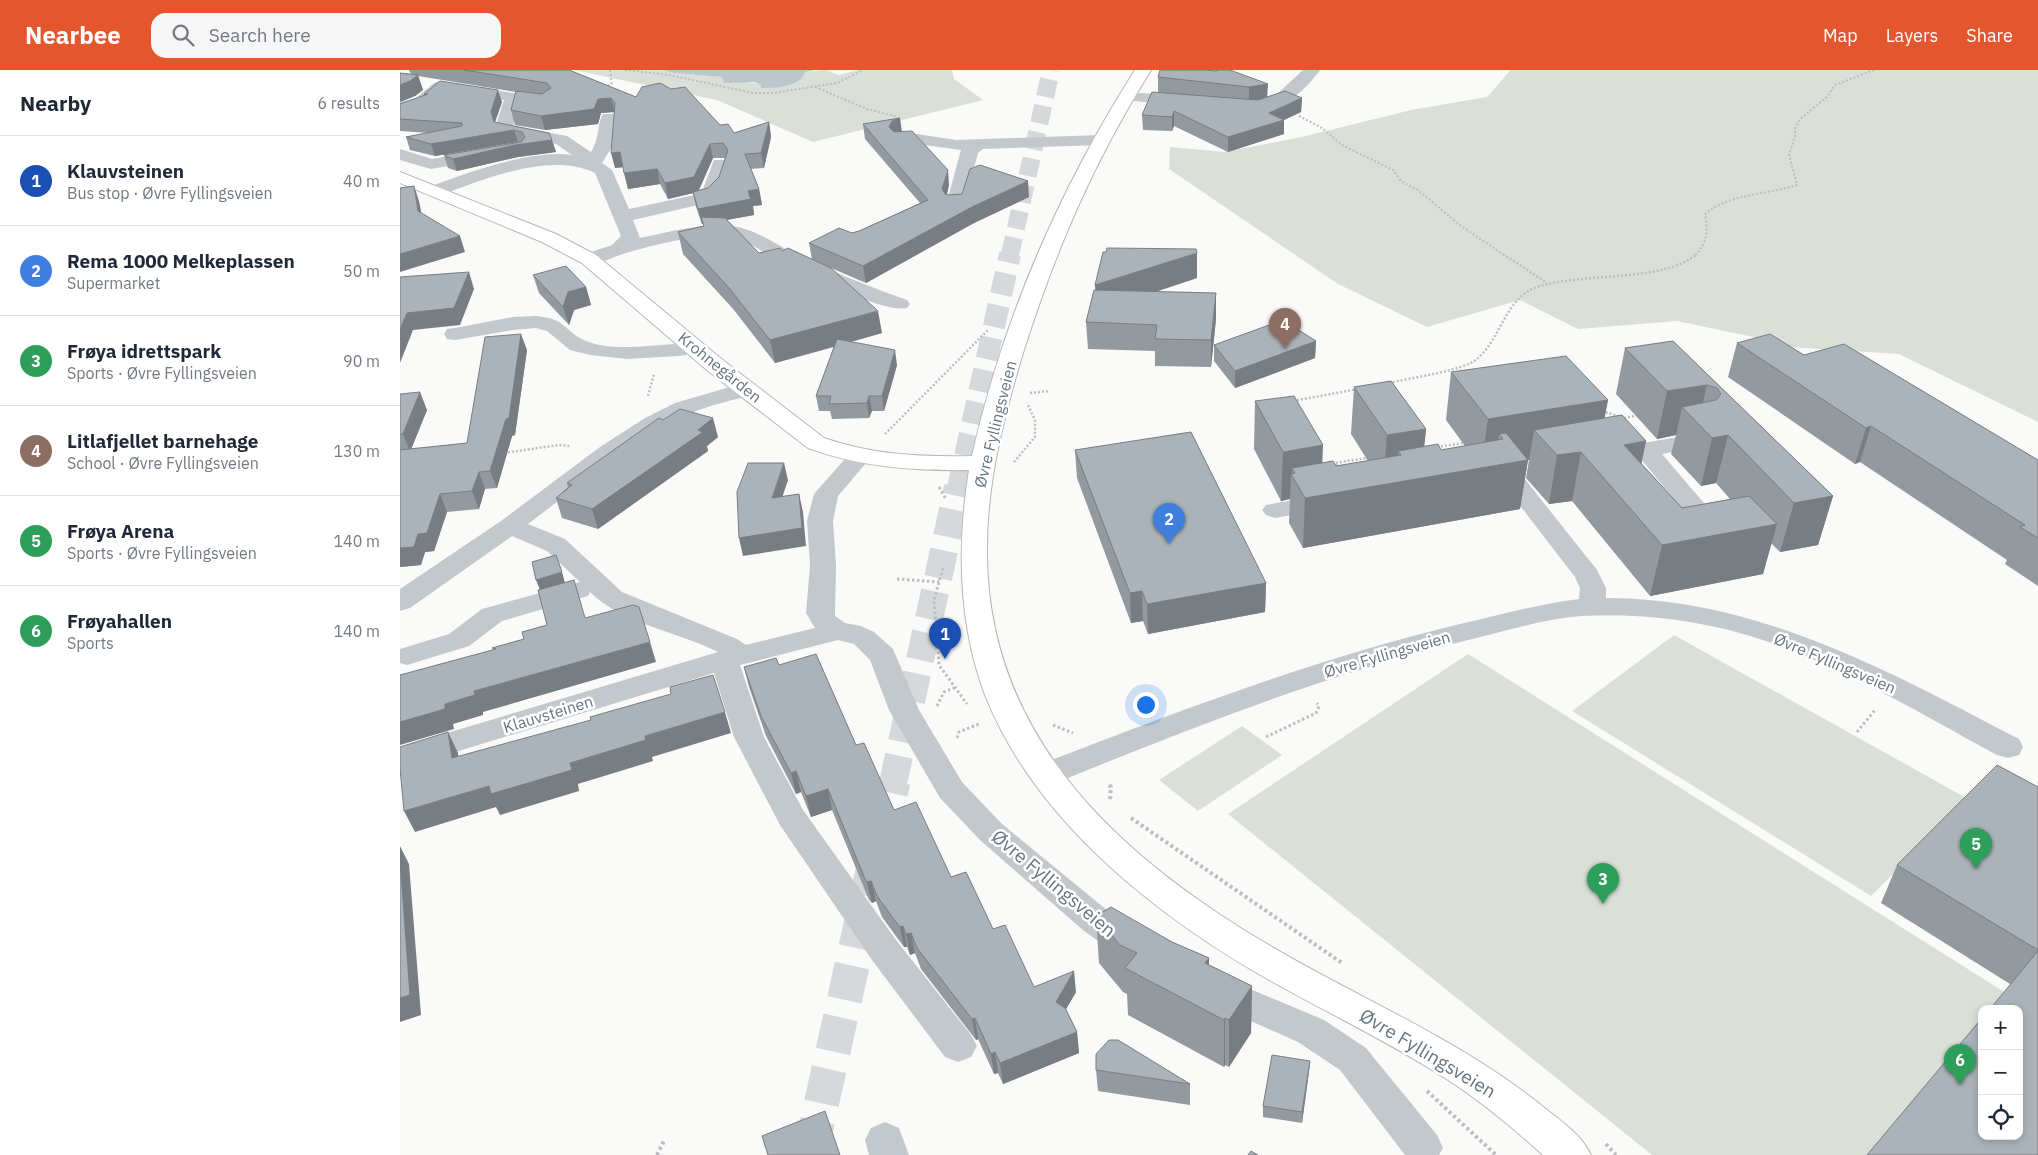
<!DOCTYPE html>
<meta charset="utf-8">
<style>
:root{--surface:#fff;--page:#f6f6f7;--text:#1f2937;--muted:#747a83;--line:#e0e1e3;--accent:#e4572e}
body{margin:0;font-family:"IBM Plex Sans",sans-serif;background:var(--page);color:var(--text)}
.controls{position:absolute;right:15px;bottom:15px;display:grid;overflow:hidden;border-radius:10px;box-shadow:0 2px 8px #0003}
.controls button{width:45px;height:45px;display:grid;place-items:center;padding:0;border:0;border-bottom:1px solid var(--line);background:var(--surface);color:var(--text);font:25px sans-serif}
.you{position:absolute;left:745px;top:634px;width:18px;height:18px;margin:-12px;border:4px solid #fff;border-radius:50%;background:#1a73e8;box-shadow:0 0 0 8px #1a73e833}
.badge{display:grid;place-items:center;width:32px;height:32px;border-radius:50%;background:var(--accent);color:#fff;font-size:16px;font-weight:700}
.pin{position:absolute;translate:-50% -41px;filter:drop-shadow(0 1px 2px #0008)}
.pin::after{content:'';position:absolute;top:26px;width:18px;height:15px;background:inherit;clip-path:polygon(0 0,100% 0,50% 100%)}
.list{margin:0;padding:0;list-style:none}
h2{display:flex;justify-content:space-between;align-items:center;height:65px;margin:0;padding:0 20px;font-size:21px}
h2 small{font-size:16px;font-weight:400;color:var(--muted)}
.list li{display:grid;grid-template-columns:32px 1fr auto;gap:15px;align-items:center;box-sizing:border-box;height:90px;padding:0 20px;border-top:1px solid var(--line)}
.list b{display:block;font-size:19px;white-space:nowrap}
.list p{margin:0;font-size:16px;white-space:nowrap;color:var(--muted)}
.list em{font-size:16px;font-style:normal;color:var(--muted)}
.icon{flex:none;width:28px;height:28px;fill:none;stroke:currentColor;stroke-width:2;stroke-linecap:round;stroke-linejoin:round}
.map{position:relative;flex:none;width:1638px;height:1085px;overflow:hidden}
header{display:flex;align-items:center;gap:30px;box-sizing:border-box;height:70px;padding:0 25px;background:var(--accent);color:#fff}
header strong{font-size:24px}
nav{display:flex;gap:28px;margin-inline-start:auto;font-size:18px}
.search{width:350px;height:45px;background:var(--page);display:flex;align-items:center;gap:12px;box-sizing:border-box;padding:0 18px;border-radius:15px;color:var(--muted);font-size:19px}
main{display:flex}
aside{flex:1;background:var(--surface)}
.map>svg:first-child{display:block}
.green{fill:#dadfd7}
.water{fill:#bbc7cb}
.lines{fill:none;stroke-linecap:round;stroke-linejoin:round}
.major-tunnel-far3{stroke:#d5d9db;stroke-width:18;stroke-dasharray:18 9;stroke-linecap:butt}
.major-tunnel-far2{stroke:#d5d9db;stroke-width:22;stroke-dasharray:22 11;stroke-linecap:butt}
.major-tunnel-far1{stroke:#d5d9db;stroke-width:28;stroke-dasharray:28 14;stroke-linecap:butt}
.major-tunnel{stroke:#d5d9db;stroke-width:35;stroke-dasharray:35 18;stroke-linecap:butt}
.major-casing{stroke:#b5babe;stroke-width:2}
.path-far3{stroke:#bbbfc2;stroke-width:2;stroke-dasharray:2 2;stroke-linecap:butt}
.path-far2{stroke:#bbbfc2;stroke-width:2.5;stroke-dasharray:2 2;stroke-linecap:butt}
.path-far1{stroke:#bbbfc2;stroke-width:3;stroke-dasharray:2.5 2.5;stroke-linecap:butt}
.path{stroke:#bbbfc2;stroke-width:4;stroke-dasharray:3 3;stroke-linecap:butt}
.minor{fill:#c3c8cc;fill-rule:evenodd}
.major{fill:#fff;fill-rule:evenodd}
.wall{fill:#929a9f;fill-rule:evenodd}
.shaded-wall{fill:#777d82}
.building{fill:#aab3b9;stroke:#777d82}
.labels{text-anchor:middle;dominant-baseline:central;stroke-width:5;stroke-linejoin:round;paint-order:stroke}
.street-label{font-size:16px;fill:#657683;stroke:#fff}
.near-street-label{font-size:19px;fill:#657683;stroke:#fff}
</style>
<header>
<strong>Nearbee</strong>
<div class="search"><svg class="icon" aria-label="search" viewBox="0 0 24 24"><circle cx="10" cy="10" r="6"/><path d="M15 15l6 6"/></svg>Search here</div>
<nav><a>Map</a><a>Layers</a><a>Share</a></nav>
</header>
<main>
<aside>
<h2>Nearby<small>6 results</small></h2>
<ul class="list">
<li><span class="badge" style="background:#1a4fb4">1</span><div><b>Klauvsteinen</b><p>Bus stop · Øvre Fyllingsveien</p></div><em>40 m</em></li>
<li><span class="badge" style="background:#3f7fe0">2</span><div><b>Rema 1000 Melkeplassen</b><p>Supermarket</p></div><em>50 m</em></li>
<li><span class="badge" style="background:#2e9e5b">3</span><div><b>Frøya idrettspark</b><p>Sports · Øvre Fyllingsveien</p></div><em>90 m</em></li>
<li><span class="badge" style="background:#8d6e63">4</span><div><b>Litlafjellet barnehage</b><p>School · Øvre Fyllingsveien</p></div><em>130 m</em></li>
<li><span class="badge" style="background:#2e9e5b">5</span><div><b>Frøya Arena</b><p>Sports · Øvre Fyllingsveien</p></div><em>140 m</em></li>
<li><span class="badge" style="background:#2e9e5b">6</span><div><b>Frøyahallen</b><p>Sports</p></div><em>140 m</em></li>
</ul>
</aside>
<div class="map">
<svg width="1638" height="1085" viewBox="0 0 1638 1085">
<rect width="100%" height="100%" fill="#fafaf8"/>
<path class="green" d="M174,0H263L274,3L322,7L325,10C337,12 350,11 361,15L362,18C380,17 393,16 405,2L426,0L439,5L458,0H552L554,9L583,30L413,72L317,30Z
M1108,0H1638V352L1499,284L1374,276L1353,267L1277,251L1178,259L1120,230L1027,257L938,214L769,99L770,77L824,82L902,67L1011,40L1087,27L1110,1Z
M1274,565L1568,729L1471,826L1172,641Z
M1068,584L1609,925L1597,939H1582V957L1472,1085H1252L828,744Z
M842,656L882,685L798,741L759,710Z"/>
<path class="water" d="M263,0H415L405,2C400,17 376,18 361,18V15L354,12L324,13L322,7L274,3Z"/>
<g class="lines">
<path class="major-tunnel-far3" d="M610,185L651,0"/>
<path class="major-tunnel-far2" d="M558,418L610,184"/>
<path class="major-tunnel-far1" d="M493,713L558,417"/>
<path class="major-tunnel" d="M410,1085L493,711"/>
<g class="major-casing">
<path id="major" d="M735,0H751C693,93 656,179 623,283C603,349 586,416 587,485C589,701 769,825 941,915C1013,953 1084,988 1147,1040C1164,1053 1182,1066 1191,1085H1143C1113,1058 1082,1032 1048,1010C985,969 915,937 850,899C743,835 632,744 585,625C558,553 557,475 569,400C514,401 460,397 408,378L308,301L182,193L142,172L0,113V102L156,164L196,185L324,291L424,368C472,385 522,387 572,386C603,249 660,118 735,0Z"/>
</g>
<path class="path-far3" d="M210,0L212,15
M225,0L269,5L353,23H373L437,13L463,0
M204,17L212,14
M415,17L467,39L498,47
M899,46L922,58L942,75L993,100L1002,112L1018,120L1061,156L1104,185
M1295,185C1308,174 1308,159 1305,144C1330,123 1367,125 1397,115L1389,85L1395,66V59L1400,49L1427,27L1435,15L1474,0"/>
<path class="path-far2" d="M1103,184L1147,213
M989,313C1009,308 1063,301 1077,289C1101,269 1105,228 1137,217C1181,202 1263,213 1297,184
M630,323L650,321
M248,326L254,304
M893,331L958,319
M1202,341L1220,347
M1224,348L1239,345
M485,364L588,260
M1037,377L1063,373
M104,383L159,375L170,376
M614,392L635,367V350L627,333
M939,399L935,393L967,388"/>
<path class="path-far1" d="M539,417L546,429
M543,498L534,530L539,595L567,634
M497,509L539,512
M537,636L544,622L554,618
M653,655L673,663
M1457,662L1475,640
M866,667L916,643L919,636L917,633
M557,668L559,662L579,654"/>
<path class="path" d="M709,715L711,717L710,730
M731,748L942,893
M1027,1021L1096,1085
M1206,1074L1216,1085
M257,1085L265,1069"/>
<path class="minor" d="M903,0H920C906,20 877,47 851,40L849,37L851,34L876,25Z
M40,11L119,24L121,27L113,56L167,66L191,82C200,68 197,53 203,44H215L217,47L215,72L202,93L212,100L229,139L299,124L303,119L314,90H326L329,94L321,121L311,132L233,150L240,168C269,162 300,153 331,156C356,159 375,174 397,185C433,202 470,217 507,230L510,234L507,238C485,244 399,202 376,190C363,182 350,172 335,168C306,161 255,175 226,183C212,187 197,197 182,193L179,189L182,185L212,175L221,166L195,103C152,81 84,109 41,125H29L26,121L29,117C67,103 131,79 172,85L156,74L99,64L96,55L104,30L43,21L28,34L0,42V32L16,28L34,13Z
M740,23L787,26L795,31L787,36L734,31L732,28L734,25Z
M517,64L556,70L700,65L706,66L708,70L706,74L700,75L583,79L578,83L564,135L562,139H548L546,135L561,80L517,74L496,75L493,71L496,67Z
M0,79L32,89L83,80L89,81L92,85L89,89L83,90L31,99L0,90Z
M136,246C168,249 163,261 186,271C213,282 249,275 278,274L286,275L289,280L286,285L278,286L227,289L190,285L170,280L147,261L136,258L113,260L55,270L47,269L44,264L47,259L55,258L113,247Z
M347,312L355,314L358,319L355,324C334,330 309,335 289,344C230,371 180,415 128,454L165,469L222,522L337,569L346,575L415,558L406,543L410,495L407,451L414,424L452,381L460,379L468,381L472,386L438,426L433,451L436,495L435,546L445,553L461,556L474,562L493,579L519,640L562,712L602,754L708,841L738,862L743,872L738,882L726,886L714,882L684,861L580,770L540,728L489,640L470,590L454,574L438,570L340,595L364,667L403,740L496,870L571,965L577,976L571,987L558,992L545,987L472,890L380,755L334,667L314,603L0,699V677L318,582C277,561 224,555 190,522L188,526L102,551L69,576L7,595L0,593V579L49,564L82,539L180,512L147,481L112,466L10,538L0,541V519L101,451L200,377L245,348L275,333Z
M1296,364L1304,366L1308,371L1304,376L1262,384L1309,439L1292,468L1283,471L1274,468L1270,463L1283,440L1240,388L1207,393L1199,391L1195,386L1199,381L1207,379Z
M1107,396L1116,398L1197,500L1206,518V528C1357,528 1489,601 1619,669L1623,677L1619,685L1608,688L1597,685C1510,638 1422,583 1325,559C1279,548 1229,543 1181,546C1142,549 1103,562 1064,571C924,605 791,658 658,712L647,715L636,712L631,704L636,696C775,642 915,589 1060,554C1099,545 1139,534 1179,529L1180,518L1175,507L1095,403L1098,398Z
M927,424L936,427L940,432L936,437L875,448L866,445L862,440L866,435Z
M817,905L924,950L966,978L1037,1065L1043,1078L1039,1085H1005L940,1000L898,972L804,930L799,920L804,910Z
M485,1052L499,1058L509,1085H469L465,1070L471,1058Z"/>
<use href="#major" class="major"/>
</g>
<path class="wall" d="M9,0H169L236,27L320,55L334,63L369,52L371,67L364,98L350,99L359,119L362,135L353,136L354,145L327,150L359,183L383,181L412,189L409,173L459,161L520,133L465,69L463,54L502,61L549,115L547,125L629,127L574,153L466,213L431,198L482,263L451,272L497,295L484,341H472L469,348L432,349L430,341H419L416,326L434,277L375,293L334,240L283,184L278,162L303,156V154H302L296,137L293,123L268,129L260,114L228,119L223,97L215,98L214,42L201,43L198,54L145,60L115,55L111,40L116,22L18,6L23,20L15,26L0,32V3L11,4ZM313,88H325L319,107L308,118L299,120Z
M819,0L867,27L902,28L901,42L884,50V64L828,82L774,56L772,61L743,60L742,45L758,22V7Z
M24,24L102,32L95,53L149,63L156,82L118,87L57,101L48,98L44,85L120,73L118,72L35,86L10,80L6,67L29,63L0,61V34L25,26Z
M133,205L186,217L191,235L174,240L169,255L139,223Z
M797,208L755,222L816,223V249L811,297L755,296V281L688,279L686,252L696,220L695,215Z
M916,271L915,288L835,318L814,291V275Z
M1273,271L1433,426L1418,475L1380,482L1371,473L1363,504L1250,526L1172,431L1149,434L1126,408L1129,390H1128L1120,439L903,478L889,453L890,429L881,431L854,379L855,331L922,393L936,396L968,391L951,364L954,317L1026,359L1024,377L1041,380L1065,376L1046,350L1051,302L1208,330L1204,348L1246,371L1241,393L1282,438L1330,429L1316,413L1301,416L1271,384L1276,365L1257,369L1216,324L1225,278Z
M1337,273L1404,285L1638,390V516L1605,494L1607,490L1460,392L1455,394L1328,307Z
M127,280L115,365L112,366L97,418L85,419L79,439L47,442L34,481L25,482L21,495L0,497V324L27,340L11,379L67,373Z
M318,367L307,376L308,381L198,459L162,448L156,428L168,417L167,413Z
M675,380L866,513L865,542L748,564L743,551L731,553L677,408Z
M379,595L456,675L494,740L551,807L593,859L634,917L676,922L666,939L677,962L679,983L603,1014L598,1003L594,1004L578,969L576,970L521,899L515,883L510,885L507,877H504L498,869L482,847L476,831L472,833L469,830L432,740L411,747L401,722L396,724L366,666L349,617L344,597Z
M1638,717V1085L1610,914L1481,833L1497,795Z
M696,846L772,872L809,888V895L852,916L851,963L829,997L825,995L824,997L728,945L727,924L723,922L699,893Z
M910,991L909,1001L902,1053L863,1047V1036Z
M696,1000L790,1014V1035L698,1021Z"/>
<path class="shaded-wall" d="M18,5L23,20L15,26L0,32V15Z
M868,14L867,29L849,32V17Z
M98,20L102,32L94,54L91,42Z
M211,28L215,42L201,43L198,54L145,60L141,46L198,29Z
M902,28L901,42L884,50V64L828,82V67L869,43Z
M774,41V56L772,61V47Z
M500,48L502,62L492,72L489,57L492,51Z
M369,52L371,67L364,98L361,83Z
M114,60L118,72L35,86L31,74Z
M152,70L156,82L118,87L57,101L53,89L115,75Z
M310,74L313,88L298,122L268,129L265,113Z
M220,82L224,97L215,98L211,83Z
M257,99L260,114L228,119L224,103Z
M548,100L549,115L544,135L542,119Z
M628,111L629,127L574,153L466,213L463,196L572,137Z
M14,116L19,131L24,156L18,141Z
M359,119L362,135L353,136L354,145L303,154L301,147L303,154H302L298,139L348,121Z
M60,166L65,182L0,202V184Z
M797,183V208L697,241L695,215Z
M69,202L74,219L60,255L13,260L0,293V259L7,243Z
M186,217L191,235L174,240L169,255L163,237L168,222Z
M816,223V249L811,297V270Z
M478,241L482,263L375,293L370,270Z
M121,264L127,280L115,365L112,366L97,418L90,401Z
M916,271L915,288L835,318V301Z
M495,280L497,295L484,341L482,326Z
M1307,315L1298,353L1282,337L1276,365L1257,369L1267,321Z
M20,322L27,340L10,382L3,364Z
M469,326L472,341L469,348L467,333Z
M1208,330L1199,378L1134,360L1129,390L1100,394L1103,369L1099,364L1095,395L1081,398L1088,349Z
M313,348L318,367L307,376L308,381L198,459L192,439Z
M1471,356L1460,392L1455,394L1466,358Z
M1026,359L1021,407L1001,385L998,381L995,412L983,414L987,365Z
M1328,365L1316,413L1301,416L1312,368Z
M1246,371L1236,420L1224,375Z
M923,375L921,424L895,403L892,398V405L891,404L890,429L881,431L883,382Z
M1181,382L1172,431L1149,434L1157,385Z
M1128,390L1120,439L903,478L905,428Z
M384,393L388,410L376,446L372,428Z
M79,402L85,419L79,439L72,421Z
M40,424L47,442L34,481L25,482L21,495L0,497V478L18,464Z
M399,424L403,442L406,476L343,486L339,468Z
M1433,426L1418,475L1380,482L1394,433Z
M1377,454L1363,504L1250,526L1262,475Z
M162,502L165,513L140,520L136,510Z
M866,513L865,542L748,564L747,534Z
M742,521L743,551L731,553L730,523Z
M250,572L256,592L83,642V645L53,654L54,659L0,675V652L45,634L74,621Z
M325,642L331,663L252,687L253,691L178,714L179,721L100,745L96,737L15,762L4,741L89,716L170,693L245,666Z
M48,662L58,683L61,709L52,688Z
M396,701L401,722L396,724L391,703Z
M428,719L432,740L411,747L406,726Z
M0,776L9,794L21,945L0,952Z
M471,811L476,831L472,833L467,812Z
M503,856L507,877H504L500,857Z
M511,863L515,883L510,885L506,864Z
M809,888V935L805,893Z
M674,901L676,922L658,953L656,932Z
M852,916L851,963L829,997V950Z
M575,948L578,969L576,970L572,949Z
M825,948V995L824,997V950Z
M677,962L679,983L603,1014L600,993Z
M595,982L598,1003L594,1004L591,984Z
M910,991L909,1001L902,1053V1042Z"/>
<path class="building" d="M64,0H169L236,27L242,17L260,13L271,19L285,17L320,55L328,54L334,63L369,52L361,83L345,84L359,119L348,121L351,129L298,139L293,122L308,118L319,107L328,80L323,73L310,74L294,107L265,113L257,99L224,103L220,82L211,83L215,33L211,28L198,29L194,39L141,46L111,40L116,21L142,24L151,18L147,13Z
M760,0H805L816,1L819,0H830L868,14L849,17L758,7Z
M0,3L18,5L10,11L0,15Z
M40,11L98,20L91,42L94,52L149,63L152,70L115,75L53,89L44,85L121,72L125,67L122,62L114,60L31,74L6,67L62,56V53L0,49V34L28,24H24Z
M885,21L902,28L869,43L884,50L828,67L774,41L772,47L742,45L752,22L858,30Z
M500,48L492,51L489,57L494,62L512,61L548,100L542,119L546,125L562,124L570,99L580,95L628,111L572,137L463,196L409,173L439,158L452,163L459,161L528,130L463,54Z
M14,116L18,141L60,166L0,184V118Z
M301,147L325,148L359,183L380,178L383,181L388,178L431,198L478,241L370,270L329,218L278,162L304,156Z
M707,178L796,179L797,183L695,215L703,182H706Z
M166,196L186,217L168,222L163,237L133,205Z
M69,202L54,238L7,243L0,259V207Z
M694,220L816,223L811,270L755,269L757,255L686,252Z
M883,250L916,271L835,301L814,275Z
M121,264L109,348L106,349L90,401L79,402L72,421L40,424L27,463L18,464L14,477L0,478V380L67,373L85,267Z
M1370,264L1404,285L1444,274L1638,390V468L1620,457L1625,455L1471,356L1466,358L1337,273Z
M437,269L495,280L482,326H469L467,333L429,334L431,326H416Z
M1273,271L1433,426L1394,433L1328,365L1312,368L1282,337L1316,330L1321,324L1317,318L1307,315L1267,321L1225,278Z
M1166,286L1208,330L1088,349L1051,302Z
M991,311L1026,359L987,365L954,317Z
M20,322L3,364H0V324Z
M894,326L923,375L883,382L855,331Z
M280,339L313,348L298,360L303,362L192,439L156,428L172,415L167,413L259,348L263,350Z
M1222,345L1246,371L1224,375L1282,438L1349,426L1377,454L1262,475L1181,382L1157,385L1134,360Z
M791,362L866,513L747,534L742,521L730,523L675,380Z
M1106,363L1128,390L905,428L891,404L895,403L892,398L933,391L936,396L1001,385L998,381L1038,374L1041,380L1103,369L1099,364Z
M348,393H384L372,428L399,424L402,458L339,468L337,422Z
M156,485L162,502L136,510L132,492Z
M174,510L185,548L233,535L239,537L250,572L74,621L75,625L45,634V639L0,652V605L96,579L92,578L124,569L122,562L147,555L138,520Z
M416,584L456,675L464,673L494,740L516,732L551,807L566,802L593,859L605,855L634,917L674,901L656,932L665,938L677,962L600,993L595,982L591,984L575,948L572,949L517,878L511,863L506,864L503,856L500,857L493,848L477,826L471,811L467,812L465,809L428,719L406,726L396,701L391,703L361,646L344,597L376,588L379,595Z
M313,605L325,642L245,666L246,670L170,693L172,700L91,724L89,716L4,741L0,698V677L48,662L52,688L191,650L190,647L271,624L270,617Z
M1597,695L1638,717V880L1497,795Z
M0,789L10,925L0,928Z
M711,837L772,872L809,888L805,893L852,916L829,950L825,948L824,950L725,898L737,883L720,875L696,846Z
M1638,881V1085H1467L1582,948V1066H1619V939H1590Z
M709,970H718L790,1014L696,1000V984Z
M872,985L910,991L902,1042L863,1036Z
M425,1041L440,1085H368L362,1066Z
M851,1081L858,1085H848Z"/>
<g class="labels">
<g class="street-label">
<text transform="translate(320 297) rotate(39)">Krohnegården</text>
<text transform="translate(595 354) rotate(-76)">Øvre Fyllingsveien</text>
<text transform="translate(987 584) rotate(-16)">Øvre Fyllingsveien</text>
<text transform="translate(1435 593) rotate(23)">Øvre Fyllingsveien</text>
<text transform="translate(148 644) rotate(-17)">Klauvsteinen</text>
</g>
<g class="near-street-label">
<text transform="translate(654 813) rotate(40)">Øvre Fyllingsveien</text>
<text transform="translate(1028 983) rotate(31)">Øvre Fyllingsveien</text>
</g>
</g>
</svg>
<div class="controls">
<button>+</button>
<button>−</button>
<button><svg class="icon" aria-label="locate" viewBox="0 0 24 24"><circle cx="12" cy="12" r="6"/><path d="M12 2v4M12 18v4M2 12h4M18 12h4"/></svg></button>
</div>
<div class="you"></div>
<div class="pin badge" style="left:545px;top:589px;background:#1a4fb4">1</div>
<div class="pin badge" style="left:769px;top:474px;background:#3f7fe0">2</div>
<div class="pin badge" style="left:1203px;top:834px;background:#2e9e5b">3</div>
<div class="pin badge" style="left:885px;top:279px;background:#8d6e63">4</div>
<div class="pin badge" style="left:1576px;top:799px;background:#2e9e5b">5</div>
<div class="pin badge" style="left:1560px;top:1015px;background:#2e9e5b">6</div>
</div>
</main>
